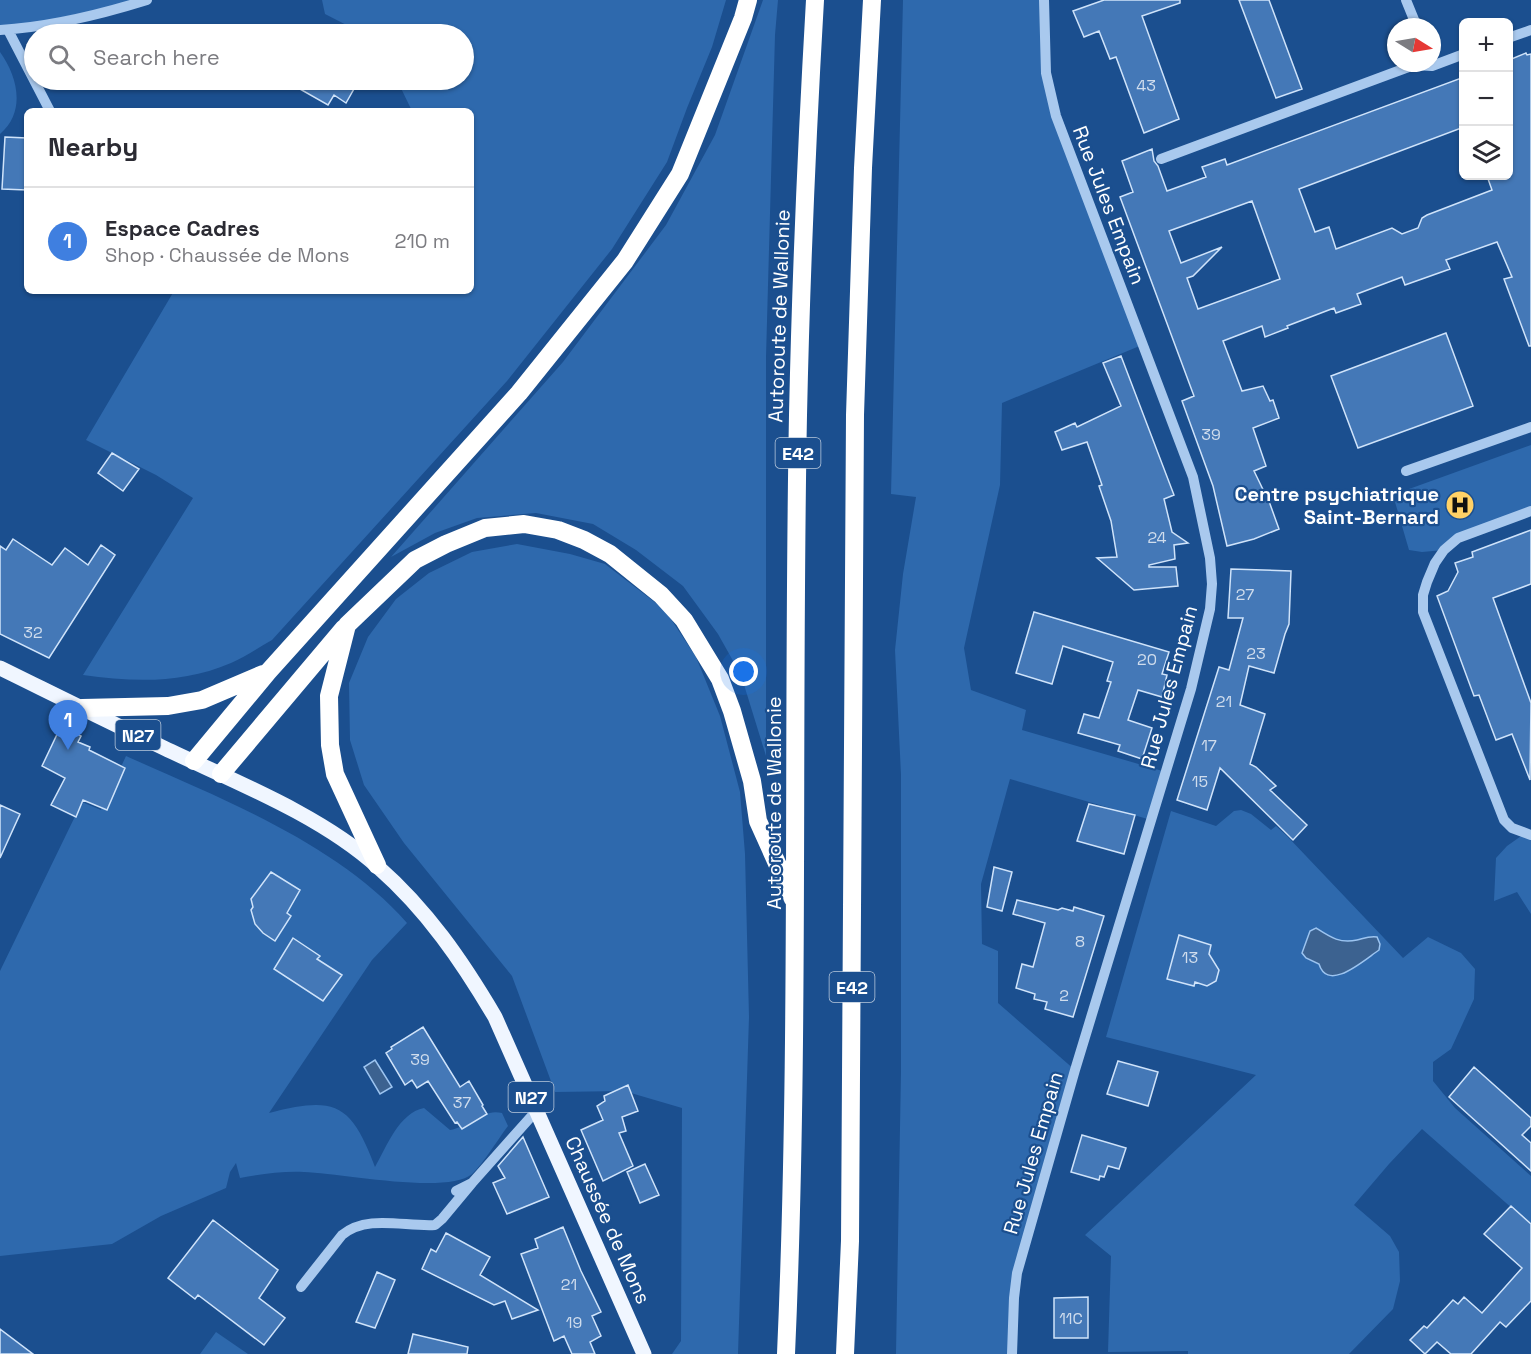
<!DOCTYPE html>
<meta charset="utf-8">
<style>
:root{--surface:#fff;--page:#f7f7f7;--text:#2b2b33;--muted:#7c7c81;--line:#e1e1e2;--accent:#8a764a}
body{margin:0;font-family:"Space Grotesk",sans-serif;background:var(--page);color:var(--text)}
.controls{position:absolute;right:18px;top:18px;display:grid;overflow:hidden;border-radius:9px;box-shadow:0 2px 4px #0004}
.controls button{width:54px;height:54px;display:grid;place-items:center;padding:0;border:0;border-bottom:2px solid var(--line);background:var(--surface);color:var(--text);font:30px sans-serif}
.compass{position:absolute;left:1387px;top:18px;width:54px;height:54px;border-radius:50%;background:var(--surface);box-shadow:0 2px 4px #0004;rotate:101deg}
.you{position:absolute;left:744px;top:672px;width:21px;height:21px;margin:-15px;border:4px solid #fff;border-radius:50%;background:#1a73e8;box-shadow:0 0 0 9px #1a73e833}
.badge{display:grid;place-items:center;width:39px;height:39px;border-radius:50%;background:var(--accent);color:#fff;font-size:20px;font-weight:700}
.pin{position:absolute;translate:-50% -50px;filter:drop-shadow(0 2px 3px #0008)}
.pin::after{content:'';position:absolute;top:32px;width:21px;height:18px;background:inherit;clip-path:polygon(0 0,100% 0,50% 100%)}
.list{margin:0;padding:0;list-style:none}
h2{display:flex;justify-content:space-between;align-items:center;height:78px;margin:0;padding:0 24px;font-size:26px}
h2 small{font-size:20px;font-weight:400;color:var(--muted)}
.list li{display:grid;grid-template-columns:39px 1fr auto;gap:18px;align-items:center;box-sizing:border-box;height:108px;padding:0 24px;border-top:2px solid var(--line)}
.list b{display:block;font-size:22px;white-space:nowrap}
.list p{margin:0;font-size:20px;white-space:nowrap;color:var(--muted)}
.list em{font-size:20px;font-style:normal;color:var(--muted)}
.icon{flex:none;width:33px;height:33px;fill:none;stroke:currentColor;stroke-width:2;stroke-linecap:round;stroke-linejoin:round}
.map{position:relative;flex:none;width:1531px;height:1354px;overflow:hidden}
.search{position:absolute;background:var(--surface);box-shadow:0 2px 4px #0004;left:24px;top:24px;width:450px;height:66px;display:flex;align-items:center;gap:15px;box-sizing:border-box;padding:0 21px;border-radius:33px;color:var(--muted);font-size:22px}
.panel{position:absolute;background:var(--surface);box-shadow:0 2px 4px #0004;left:24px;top:108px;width:450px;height:186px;border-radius:9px}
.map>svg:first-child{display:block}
.green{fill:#2e69ad}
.water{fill:#3c6290;stroke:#9cc4f0;stroke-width:1.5}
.building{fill:#4478b7;stroke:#cfe3fa;stroke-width:1.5;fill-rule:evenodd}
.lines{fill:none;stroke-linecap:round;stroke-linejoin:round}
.minor{stroke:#a9c9ee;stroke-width:10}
.major{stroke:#f0f6ff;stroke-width:15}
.highway{stroke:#fff;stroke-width:18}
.labels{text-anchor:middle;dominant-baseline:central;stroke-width:4.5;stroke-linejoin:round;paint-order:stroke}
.number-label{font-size:16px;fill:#d0dded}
.shield{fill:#1b4f8f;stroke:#bbcadd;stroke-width:1.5}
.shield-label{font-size:18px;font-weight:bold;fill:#fff}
.street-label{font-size:20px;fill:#fff;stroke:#1b4f8f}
.poi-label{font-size:20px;font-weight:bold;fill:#fff;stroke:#1b4f8f;text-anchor:end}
</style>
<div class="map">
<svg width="1531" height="1354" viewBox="0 0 1531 1354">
<rect width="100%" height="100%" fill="#1b4f8f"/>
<path class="green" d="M0,0H147L0,30Z
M322,0H726L712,47L687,108L667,162L612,249L507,381L272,640C258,648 245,657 231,663C182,684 134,682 83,675L193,498L156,475L86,440L174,291H471V111H412L397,80H464V34H364L325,14Z
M763,0H778L775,35L766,357V756L741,675L718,634L683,586L636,550L593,524L536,513L477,518L435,533L391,557L563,362L666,225L715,135Z
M903,0H1044L1046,73L1142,345L1002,403L1000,485L964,648L971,690L1026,710L1022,730L1166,772L1151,820L1010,779L981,884L982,944L998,951V1003L1075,1070L1017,1273L1012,1354H896L901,1071V775L895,650L903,574L916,497L891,494Z
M0,52C18,77 26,112 0,134Z
M1531,445V511L1458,538L1444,550L1422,552L1409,550L1395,502L1409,489Z
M517,544L570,554L605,564L665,610L696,657L720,716L740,792L745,854L749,1017L738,1354H672L681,1341L682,1108L624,1091L555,1092L512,976L404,843L364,785L350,740L349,683L368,637L396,599L429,573L472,552Z
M126,756C220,798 338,844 407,923L372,960L269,1113C335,1096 351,1103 375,1167C387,1146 399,1113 424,1108L450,1130C468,1127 483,1108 502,1113L508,1126C498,1139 484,1163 472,1174C448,1195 339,1173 304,1172C283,1171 262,1174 240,1178L236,1163L230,1172L226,1188L161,1216L112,1244L0,1256V971L82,802L101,810Z
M1241,810L1251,814L1271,830L1276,826L1287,836L1403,958L1428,937L1461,953L1475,969L1474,999L1451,1049L1433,1062V1081L1455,1108L1531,1176V1225L1422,1129L1389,1164L1354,1205L1390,1236L1399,1252L1400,1281L1393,1309L1349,1354H1188V1351L1108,1352L1111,1256L1085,1235L1256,1075L1106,1037L1171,811L1216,826L1234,811Z
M1524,834L1531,835V914L1517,892L1494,901L1496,858L1507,846Z
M216,1332L248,1354H200Z"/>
<path class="water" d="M1316,928C1330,937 1340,944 1357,940C1365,938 1369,936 1377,937L1380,944L1379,950C1364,960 1328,993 1319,964L1306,958L1302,953L1310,931Z
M375,1060L392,1087L380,1094L364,1067Z"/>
<path class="building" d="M1104,0H1180V3L1142,16L1179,119L1144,133L1116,57L1110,59L1099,31L1084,37L1073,11Z
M1239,0H1269L1302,89L1276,98Z
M1526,53L1527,55L1531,54V346H1529L1504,279L1512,277L1497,242L1446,260L1450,269L1405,285L1402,277L1357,294L1361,304L1336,313L1334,308L1287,326L1288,328L1265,337L1262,326L1223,341L1242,391L1263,386L1270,401L1273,400L1279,418L1253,428L1266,466L1254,471L1270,504L1279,529L1254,539L1227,546L1213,486L1182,401L1194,396L1120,197L1133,192L1122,161L1152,149L1154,161L1158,166L1167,191L1206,177L1202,167L1225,159L1227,165L1464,77V127L1299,189L1315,232L1329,227L1336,249L1392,228L1402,234L1418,228L1422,218L1427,215L1492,190L1487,176H1509V60ZM1252,201L1280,279L1198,309L1187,278L1193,276L1222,247L1181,263L1169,231Z
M284,80H359L346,103L334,95L328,105Z
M5,137L27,138V190L2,189Z
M1446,333L1473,406L1358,448L1331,376Z
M1121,356L1174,495L1164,499L1172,532L1188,543L1174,545L1175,559L1149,565V567H1176L1178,586L1134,590L1097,558L1117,557L1111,521L1099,486L1102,485L1087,442L1062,450L1055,432L1075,423L1077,427L1121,406L1103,363Z
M112,453L139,469L123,491L98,473Z
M1531,530V584L1493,598L1531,703L1530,780L1512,734L1496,740L1479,695L1474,696L1437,596L1448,591L1458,572L1455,563L1473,557L1472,552Z
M13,539L52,565L65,548L88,565L101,545L115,555L49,658L0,634V546L6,550Z
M1231,569L1291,571L1289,624L1285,634L1274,673L1249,666L1240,705L1265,714L1250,764L1256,767L1276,786L1270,790L1307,825L1293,840L1220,768L1207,810L1177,800L1219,667L1229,670L1243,618H1228Z
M1034,612L1169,652L1162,674L1167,675L1162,697L1138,690L1128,720L1152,728L1142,759L1118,751L1120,745L1078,733L1084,714L1099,718L1111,682L1107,681L1113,662L1063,646L1052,684L1016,673Z
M61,726L81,736L78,742L90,747L89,750L125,768L107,810L83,800L76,817L51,805L65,778L42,766Z
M1089,804L1135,815L1124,854L1077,841Z
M0,805L20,814L0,858Z
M994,867L1012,872L1002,911L987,907Z
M271,872L300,890L287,913L291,916L275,941L263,933L255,924L251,910L253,907L251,899Z
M1017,900L1058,910L1062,908L1073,911L1074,907L1104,916L1073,1017L1045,1009L1047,1002L1034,999L1035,994L1016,988L1022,964L1033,967L1045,923L1013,914Z
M1179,935L1211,945L1209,954L1219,970L1216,981L1207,986L1195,982L1194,986L1167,979Z
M293,938L320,956L317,959L342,975L323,1001L274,969Z
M423,1027L460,1087L469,1081L483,1105L482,1106L487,1114L462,1129L457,1122L455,1123L428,1081L417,1088L412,1080L405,1085L386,1053L392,1049L391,1047Z
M1118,1061L1158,1072L1148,1106L1107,1094Z
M1474,1067L1531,1118V1126L1522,1135L1531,1143V1171L1449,1097Z
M628,1085L638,1111L622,1117L626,1131L619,1133L633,1166L603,1181L581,1130L603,1120L597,1106L605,1101L604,1096Z
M1082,1135L1126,1148L1119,1169L1108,1166L1104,1177L1100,1176L1099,1180L1071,1172Z
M523,1137L549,1197L507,1214L493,1183L505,1178L498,1166Z
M645,1164L659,1195L640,1203L627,1172Z
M1511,1206L1531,1224V1301L1506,1327L1500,1322L1471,1354H1451L1437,1342L1425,1354L1410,1340L1424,1326L1427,1328L1453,1300L1458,1304L1464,1297L1482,1313L1522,1268L1484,1234Z
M213,1220L278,1270L259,1298L285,1318L264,1345L198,1295L195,1299L168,1278Z
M563,1227L581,1271L601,1312L592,1316L601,1336L590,1342L595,1354H572L564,1336L554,1341L521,1254L538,1248L535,1239Z
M446,1233L490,1257L480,1275L538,1310L512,1319L505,1301L494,1305L422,1269L431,1249L436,1252Z
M377,1272L395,1280L375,1328L356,1322Z
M1088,1297V1338H1054V1298Z
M0,1329L33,1354H0Z
M413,1334L468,1347L467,1354H408Z"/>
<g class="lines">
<path class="minor" d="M1406,0L1417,27
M0,30C50,27 99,15 147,0
M8,30L50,111
M1508,38L1531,30
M1161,159L1414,65L1432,66L1464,54
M1406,471L1531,427
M1531,511L1458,538L1444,550L1435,563L1427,582L1423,595V612L1504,820L1512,828L1531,835
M456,1191L472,1183L537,1110
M301,1287L342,1235C367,1214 405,1227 435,1225L442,1219L472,1183
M1012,1354L1014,1298L1017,1273L1075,1070L1191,689L1210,609L1212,584L1210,558L1193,477L1056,116L1046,73L1044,0"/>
<path class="major" d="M0,668C55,695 109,722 164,748C233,781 321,815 378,867C427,910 462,961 495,1017L644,1354"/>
<path class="highway" d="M82,708L168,706L202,700L263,674
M194,761L268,672L519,393L625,261L680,174L743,18L748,0
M221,774L344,628
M377,865L335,774L330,745L329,696L347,625L415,560L446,544L485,528L524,524L558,530L584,540L610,554L661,595L684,620L720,679L732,711L752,781L758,821L793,899
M786,1354C800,1041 792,728 798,415C801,276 807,138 815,0
M845,1354L850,1241L855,415L863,168L872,0"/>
</g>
<defs>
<g id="hospital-disc" transform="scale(1.5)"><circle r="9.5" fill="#ffd166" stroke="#1b4f8f"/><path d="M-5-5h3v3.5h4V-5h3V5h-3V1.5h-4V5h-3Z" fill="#111"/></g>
</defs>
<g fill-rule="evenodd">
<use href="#hospital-disc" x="1460" y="505"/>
</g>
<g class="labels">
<g class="number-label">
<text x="1146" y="85">43</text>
<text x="1211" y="434">39</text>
<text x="1157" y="537">24</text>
<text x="1245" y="594">27</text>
<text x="33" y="632">32</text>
<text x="1256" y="653">23</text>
<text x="1147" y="659">20</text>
<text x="1224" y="701">21</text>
<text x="1209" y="745">17</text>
<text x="1200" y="781">15</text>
<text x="1080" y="941">8</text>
<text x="1190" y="957">13</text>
<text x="1064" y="995">2</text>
<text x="420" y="1059">39</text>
<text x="462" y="1102">37</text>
<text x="569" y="1284">21</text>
<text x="1071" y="1318">11C</text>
<text x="574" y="1322">19</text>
</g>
<g class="shield">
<rect x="775.5" y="438" width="45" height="30" rx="4.5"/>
<rect x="115.5" y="720" width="45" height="30" rx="4.5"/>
<rect x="829.5" y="972" width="45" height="30" rx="4.5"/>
<rect x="508.5" y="1082" width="45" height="30" rx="4.5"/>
</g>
<g class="shield-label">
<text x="798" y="453">E42</text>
<text x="138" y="735">N27</text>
<text x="852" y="987">E42</text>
<text x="531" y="1097">N27</text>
</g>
<g class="street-label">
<text transform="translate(1109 205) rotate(69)">Rue Jules Empain</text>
<text transform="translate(779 316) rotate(-88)">Autoroute de Wallonie</text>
<text transform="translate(1169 687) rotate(-75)">Rue Jules Empain</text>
<text transform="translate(774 803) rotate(-90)">Autoroute de Wallonie</text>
<text transform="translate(1033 1153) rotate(-74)">Rue Jules Empain</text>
<text transform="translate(608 1220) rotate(66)">Chaussée de Mons</text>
</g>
<g class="poi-label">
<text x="1439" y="494">Centre psychiatrique<tspan x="1439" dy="23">Saint-Bernard</tspan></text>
</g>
</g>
</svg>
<div class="controls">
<button>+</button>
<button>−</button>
<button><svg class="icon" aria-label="layers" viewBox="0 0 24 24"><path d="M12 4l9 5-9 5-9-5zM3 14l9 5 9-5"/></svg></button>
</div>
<svg class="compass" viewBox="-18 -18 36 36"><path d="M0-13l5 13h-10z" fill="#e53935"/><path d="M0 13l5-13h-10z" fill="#7c7c81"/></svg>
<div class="you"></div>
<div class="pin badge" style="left:68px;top:750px;background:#3f7fe0">1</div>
<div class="search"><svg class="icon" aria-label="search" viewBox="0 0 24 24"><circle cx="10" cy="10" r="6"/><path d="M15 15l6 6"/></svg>Search here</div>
<section class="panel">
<h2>Nearby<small></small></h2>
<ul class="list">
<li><span class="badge" style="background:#3f7fe0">1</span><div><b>Espace Cadres</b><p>Shop · Chaussée de Mons</p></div><em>210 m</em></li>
</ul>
</section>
</div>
